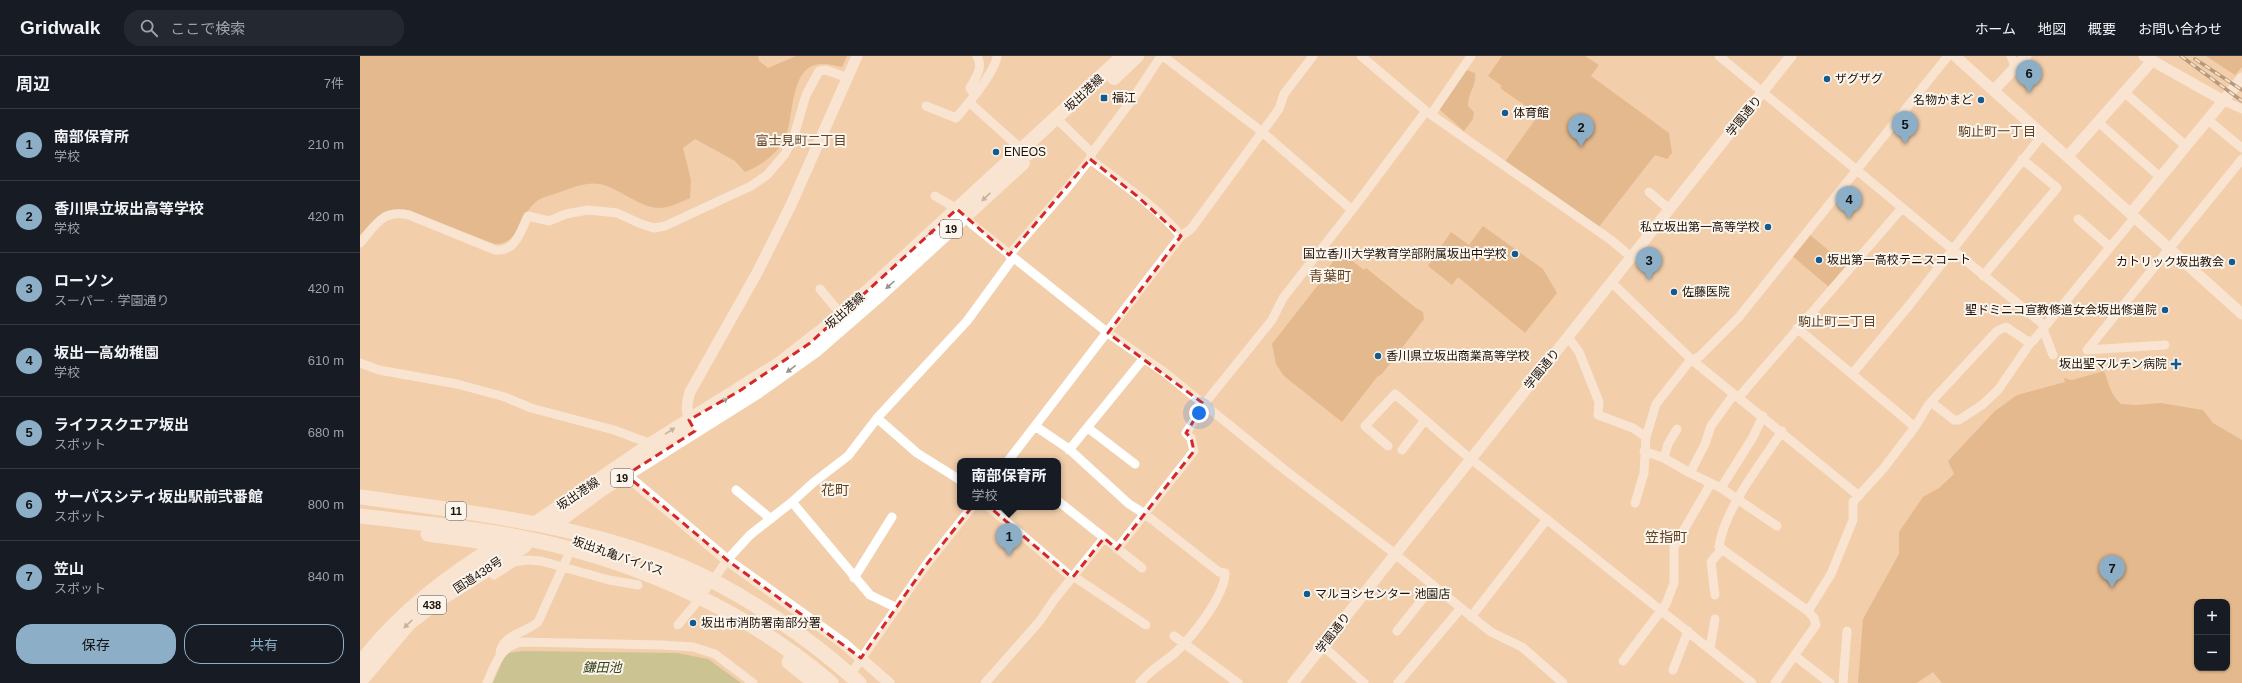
<!DOCTYPE html>
<html lang="ja">
<meta charset="utf-8">
<style>
:root{--surface:#171b24;--page:#242831;--text:#f1f3f6;--muted:#9ea1a6;--line:#363941;--accent:#8daec7}
body{margin:0;font-family:Arial,"Noto Sans JP",sans-serif;background:var(--page);color:var(--text)}
.controls{position:absolute;right:12px;bottom:12px;display:grid;overflow:hidden;border-radius:8px;box-shadow:0 1px 3px #0004}
.controls button{width:36px;height:36px;display:grid;place-items:center;padding:0;border:0;border-bottom:1px solid var(--line);background:var(--surface);color:var(--text);font:20px sans-serif}
.you{position:absolute;left:839px;top:357px;width:14px;height:14px;margin:-10px;border:3px solid #fff;border-radius:50%;background:#1a73e8;box-shadow:0 0 0 6px #1a73e833}
.badge{display:grid;place-items:center;width:26px;height:26px;border-radius:50%;background:var(--accent);color:#111;font-size:13px;font-weight:700}
.pin{position:absolute;translate:-50% -33px;filter:drop-shadow(0 1px 2px #0008)}
.pin::after{content:'';position:absolute;top:21px;width:14px;height:12px;background:inherit;clip-path:polygon(0 0,100% 0,50% 100%)}
.popup{position:absolute;left:597px;top:402px;width:104px;height:52px;box-sizing:border-box;display:grid;place-content:center;border-radius:8px;background:var(--surface);filter:drop-shadow(0 1px 3px #0005);font-size:13px;white-space:nowrap;color:var(--muted)}
.popup b{font-size:15px;color:var(--text)}
.popup::after{content:'';position:absolute;left:50%;top:100%;margin-left:-8px;border:8px solid transparent;border-top-color:var(--surface)}
.list{margin:0;padding:0;list-style:none}
h2{display:flex;justify-content:space-between;align-items:center;height:52px;margin:0;padding:0 16px;font-size:17px}
h2 small{font-size:13px;font-weight:400;color:var(--muted)}
.list li{display:grid;grid-template-columns:26px 1fr auto;gap:12px;align-items:center;box-sizing:border-box;height:72px;padding:0 16px;border-top:1px solid var(--line)}
.list b{display:block;font-size:15px;white-space:nowrap}
.list p{margin:0;font-size:13px;white-space:nowrap;color:var(--muted)}
.list em{font-size:13px;font-style:normal;color:var(--muted)}
.actions{display:flex;gap:8px;padding:12px 16px}
.actions a{flex:1;padding:9px 0;border:1px solid var(--accent);border-radius:16px;text-align:center;font-size:14px;color:var(--accent)}
.actions .main{background:var(--accent);color:#111}
.icon{flex:none;width:22px;height:22px;fill:none;stroke:currentColor;stroke-width:2;stroke-linecap:round;stroke-linejoin:round}
.map{position:relative;flex:none;width:1882px;height:627px;overflow:hidden}
header{display:flex;align-items:center;gap:24px;box-sizing:border-box;height:56px;padding:0 20px;background:var(--surface);border-bottom:1px solid var(--line)}
header strong{font-size:19px}
nav{display:flex;gap:22px;margin-inline-start:auto;font-size:14px}
.search{width:280px;height:36px;background:var(--page);display:flex;align-items:center;gap:10px;box-sizing:border-box;padding:0 14px;border-radius:16px;color:var(--muted);font-size:15px}
main{display:flex}
aside{flex:1;background:var(--surface)}
.map>svg:first-child{display:block}
.green{fill:#d3a06c;fill-rule:evenodd}
.water{fill:#9cb675}
.lines{fill:none;stroke-linecap:round;stroke-linejoin:round}
.minor{stroke:#fff;stroke-width:9}
.tertiary{stroke:#fff;stroke-width:11}
.primary{stroke:#fff;stroke-width:14}
.trunk{stroke:#fff;stroke-width:15}
.rail-casing{stroke:#6e5943;stroke-width:3.5}
.rail{stroke:#fcf5ee;stroke-width:2;stroke-dasharray:6;stroke-linecap:butt}
.oneway{fill:#99948e}
.marked{fill:none;stroke:#d62828;stroke-width:3;stroke-dasharray:8 5;stroke-linejoin:round}
.poi-dot{fill:#135a8e;stroke:#fcf5ee;stroke-width:1.5}
.labels{text-anchor:middle;dominant-baseline:central;stroke-width:4;stroke-linejoin:round;paint-order:stroke}
.shield{fill:#fcf5ee;stroke:#60554b;stroke-width:1}
.shield-label{font-size:11px;font-weight:bold;fill:#1d1105}
.poi-label{font-size:12px;fill:#1d1105;stroke:#fcf5ee;text-anchor:start}
.street-label{font-size:12px;fill:#1d1105;stroke:#fcf5ee}
.neighbourhood-label{font-size:13px;fill:#624424;stroke:#fcf5ee}
.water-label{font-size:13px;font-style:italic;fill:#344516;stroke:#fcf5ee}
.quarter-label{font-size:14px;fill:#624424;stroke:#fcf5ee}
</style>
<header>
<strong>Gridwalk</strong>
<div class="search"><svg class="icon" aria-label="search" viewBox="0 0 24 24"><circle cx="10" cy="10" r="6"/><path d="M15 15l6 6"/></svg>ここで検索</div>
<nav><a>ホーム</a><a>地図</a><a>概要</a><a>お問い合わせ</a></nav>
</header>
<main>
<aside>
<h2>周辺<small>7件</small></h2>
<ul class="list">
<li><span class="badge">1</span><div><b>南部保育所</b><p>学校</p></div><em>210 m</em></li>
<li><span class="badge">2</span><div><b>香川県立坂出高等学校</b><p>学校</p></div><em>420 m</em></li>
<li><span class="badge">3</span><div><b>ローソン</b><p>スーパー · 学園通り</p></div><em>420 m</em></li>
<li><span class="badge">4</span><div><b>坂出一高幼稚園</b><p>学校</p></div><em>610 m</em></li>
<li><span class="badge">5</span><div><b>ライフスクエア坂出</b><p>スポット</p></div><em>680 m</em></li>
<li><span class="badge">6</span><div><b>サーパスシティ坂出駅前弐番館</b><p>スポット</p></div><em>800 m</em></li>
<li><span class="badge">7</span><div><b>笠山</b><p>スポット</p></div><em>840 m</em></li>
</ul>
<div class="actions"><a class="main">保存</a><a>共有</a></div>
</aside>
<div class="map">
<svg width="1882" height="627" viewBox="0 0 1882 627">
<rect width="100%" height="100%" fill="#f2ceaa"/>
<path class="green" d="M0,0H398L399,5L408,12L436,0H487L482,11C472,9 462,6 452,10C431,19 433,61 426,80C419,97 401,110 385,116L375,105L335,83L323,92L331,124L330,142C323,145 315,149 307,151C283,157 262,132 239,128C222,125 201,137 185,141C158,150 164,188 135,188L49,155C23,151 17,162 0,179Z
M1142,0H1225L1239,9L1231,20L1309,77L1312,97L1307,103L1295,99L1238,172L1144,107L1177,61V58L1140,32L1142,30L1128,20Z
M1846,0H1882V11L1875,19Z
M1106,14L1115,17C1117,30 1108,35 1108,50L1114,56L1113,63L1104,75L1079,53Z
M1123,170L1183,213L1197,237L1165,277L1098,221L1092,229L1068,210L1091,176L1109,189Z
M1449,178L1487,210L1469,231L1431,199Z
M986,200L1004,214L1006,212L1056,252L1063,256L1064,263L1022,318L1017,321L982,366L924,320L916,308L912,288L969,215L968,212L977,201L982,204Z
M1744,315C1750,330 1749,336 1761,348L1776,349L1801,347L1843,354L1853,367L1882,384V627H1582L1573,616L1557,627H1498L1503,563L1539,498V476L1563,441L1579,432L1594,418L1588,405L1635,355L1657,339L1705,326L1704,322L1712,324ZM1837,546H1867V612H1837Z"/>
<path class="water" d="M163,595L317,597L348,603L381,627H133L146,597Z"/>
<g class="lines">
<path class="minor" d="M803,0L901,75L992,154L1066,55
M1001,0L1066,55L1251,184L1271,201
M1359,0L1685,270
M1651,0L1655,10
M1764,36L1826,90
M614,39L610,32C615,22 624,12 617,0
M1864,45L1882,53
M610,47L669,100
M566,50L596,62C608,48 633,19 637,1
M1072,57L1111,0
M696,62L732,97
M1848,64L1882,92
M1738,66L1800,121
M730,103C761,127 796,150 821,180
M1289,136L1309,153
M575,140L597,153L613,169L748,277L804,316L925,414L1030,494L1117,565L1131,576L1162,591L1203,627
M1718,163L1750,191
M0,187C16,169 22,153 49,159L135,194C156,196 160,176 168,160L189,165L206,158L228,154L257,157L281,168L294,172L305,170L391,130L407,119L425,98L434,80L446,39L459,15L466,14L488,22
M649,199L708,131L730,103L732,97L774,41L801,0
M1623,220L1697,132L1662,103
M1251,226L1332,304L1499,440
M460,233L485,263
M1437,272L1555,371
M1683,273L1693,299
M1208,281L1219,296L1239,346L1238,359L1273,372L1286,381
M1727,294L1882,103
M1727,294L1805,289
M0,307L19,314L97,328L145,341L171,352L254,374L294,389
M1492,318L1551,247L1683,78
M1379,341L1542,152
M1571,346L1594,364H1599L1622,349L1638,334L1671,286
M517,362L557,397L600,424
M675,370L709,393L769,448L785,458L859,516L865,517C865,540 832,581 815,597C803,607 789,615 780,627
M728,372L775,408
M1422,375C1401,408 1364,453 1359,491L1448,555
M1028,390L1005,370L1035,338L1101,395L1392,627
M709,394L784,302
M1042,394L1065,364
M1284,395L1304,402L1330,417L1361,432L1417,470
M1304,402L1308,388L1317,373
M648,405L821,180L831,173L919,53L924,38L953,0
M1330,417L1345,388L1351,370L1374,338
M1361,432L1393,381L1403,360
M376,434L411,463
M698,445L782,512
M432,446L510,539L537,552
M1275,447L1284,417L1286,381L1296,348L1329,306L1340,300L1379,261L1588,0
M629,451L710,520L716,522L786,569
M757,493L834,395L831,382L826,377L849,342L912,264L923,242L992,154
M125,510L134,519L154,506L167,504L181,505L249,524L278,529
M494,522L532,461
M350,529L367,504L390,479L432,446L454,426L488,400L518,361L607,265L653,202
M1355,539L1351,506L1362,493
M1111,561L1187,463
M318,569L337,546
M1037,575L1073,530
M814,580L878,627
M963,590L1004,627
M1350,593L1355,563
M140,599C140,579 166,577 178,566L207,502
M1435,600L1470,627
M1263,605L1306,548L1314,527V491L1351,427
M495,612L566,509L612,451
M1313,614L1328,575
M127,627C134,610 141,589 162,586L302,589L333,591L355,598L393,627
M625,627L679,566L694,544L744,482
M1038,627L1101,552
M1415,627L1456,569L1454,562L1448,555L1471,518L1493,464V446L1523,413L1555,371L1569,348L1637,275L1646,271L1667,285H1673L1775,161
M1483,627L1487,575"/>
<path class="tertiary" d="M1595,0L1882,258
M1784,0L1864,45
M1634,34L1666,0
M1708,100L1792,5
M1771,157L1882,22
M333,370C326,360 326,347 330,336L398,215L431,149L497,0
M262,412L272,424L367,504L483,587L529,627
M933,627L1431,0"/>
<path class="primary" d="M754,22L777,0
M174,468L291,388L419,308L482,259L763,0
M191,471L241,434L397,336L456,294L517,241L663,107"/>
<path class="trunk" d="M0,441C108,456 219,468 321,510C382,536 450,582 499,627
M0,460C65,468 131,473 195,489C294,513 393,560 471,627
M68,478L153,490
M294,511L343,532
M429,606L455,627
M0,608C38,557 89,519 143,486
M0,625L49,567L80,543L164,490"/>
<g class="rail-casing">
<path id="rail" d="M1821,0L1882,45
M1835,3L1882,34"/>
</g>
<use href="#rail" class="rail"/>
</g>
<defs><path id="oneway-solid" d="M-6-.8H1V-3.2L6.5 0L1 3.2V.8H-6Z"/></defs>
<g class="oneway">
<use href="#oneway-solid" transform="translate(626 141) rotate(137)"/>
<use href="#oneway-solid" transform="translate(570 177) rotate(-42)"/>
<use href="#oneway-solid" transform="translate(530 229) rotate(138)"/>
<use href="#oneway-solid" transform="translate(431 313) rotate(142)"/>
<use href="#oneway-solid" transform="translate(363 345) rotate(-31)"/>
<use href="#oneway-solid" transform="translate(310 375) rotate(-32)"/>
<use href="#oneway-solid" transform="translate(48 568) rotate(137)"/>
</g>
<path d="M0 0H1882V627H0ZM730,103L777,140L821,180L748,277L844,348L826,377L831,382L834,395L757,493L744,482L713,521L710,520L619,442L566,509L501,602L367,504L266,419L335,375L329,364L381,334L450,287L597,153L649,199Z" fill="#f2ceaa" fill-opacity=".55" fill-rule="evenodd"/>
<path class="marked" d="M730,103L777,140L821,180L748,277L844,348L826,377L831,382L834,395L757,493L744,482L713,521L710,520L619,442L566,509L501,602L367,504L266,419L335,375L329,364L381,334L450,287L597,153L649,199Z"/>
<g class="poi-dot">
<circle cx="1467" cy="23" r="4"/>
<rect x="740" y="38" width="8" height="8" rx="2"/>
<circle cx="1621" cy="44" r="4"/>
<circle cx="1145" cy="57" r="4"/>
<circle cx="636" cy="96" r="4"/>
<circle cx="1408" cy="171" r="4"/>
<circle cx="1155" cy="198" r="4"/>
<circle cx="1459" cy="204" r="4"/>
<circle cx="1872" cy="206" r="4"/>
<circle cx="1314" cy="236" r="4"/>
<circle cx="1805" cy="254" r="4"/>
<circle cx="1018" cy="300" r="4"/>
<path d="M1814 302h4v4h4v4h-4v4h-4v-4h-4v-4h4z"/>
<circle cx="947" cy="538" r="4"/>
<circle cx="333" cy="567" r="4"/>
</g>
<g class="labels">
<g class="shield">
<rect x="580" y="164" width="22" height="18" rx="3"/>
<rect x="251" y="413" width="22" height="18" rx="3"/>
<rect x="86" y="446" width="20" height="18" rx="3"/>
<rect x="58" y="540" width="28" height="18" rx="3"/>
</g>
<g class="shield-label">
<text x="591" y="173">19</text>
<text x="262" y="422">19</text>
<text x="96" y="455">11</text>
<text x="72" y="549">438</text>
</g>
<g class="poi-label">
<text x="1475" y="23">ザグザグ</text>
<text x="752" y="42">福江</text>
<text x="1613" y="44" text-anchor="end">名物かまど</text>
<text x="1153" y="57">体育館</text>
<text x="644" y="96">ENEOS</text>
<text x="1400" y="171" text-anchor="end">私立坂出第一高等学校</text>
<text x="1147" y="198" text-anchor="end">国立香川大学教育学部附属坂出中学校</text>
<text x="1467" y="204">坂出第一高校テニスコート</text>
<text x="1864" y="206" text-anchor="end">カトリック坂出教会</text>
<text x="1322" y="236">佐藤医院</text>
<text x="1797" y="254" text-anchor="end">聖ドミニコ宣教修道女会坂出修道院</text>
<text x="1026" y="300">香川県立坂出商業高等学校</text>
<text x="1807" y="308" text-anchor="end">坂出聖マルチン病院</text>
<text x="955" y="538">マルヨシセンター 池園店</text>
<text x="341" y="567">坂出市消防署南部分署</text>
</g>
<g class="street-label">
<text transform="translate(724 37) rotate(-43)">坂出港線</text>
<text transform="translate(1384 60) rotate(-51)">学園通り</text>
<text transform="translate(485 255) rotate(-42)">坂出港線</text>
<text transform="translate(1182 313) rotate(-51)">学園通り</text>
<text transform="translate(218 438) rotate(-34)">坂出港線</text>
<text transform="translate(258 500) rotate(19)">坂出丸亀バイパス</text>
<text transform="translate(118 519) rotate(-33)">国道438号</text>
<text transform="translate(973 577) rotate(-52)">学園通り</text>
</g>
<g class="neighbourhood-label">
<text x="1637" y="75">駒止町一丁目</text>
<text x="441" y="84">富士見町二丁目</text>
<text x="1477" y="265">駒止町二丁目</text>
</g>
<g class="water-label">
<text x="242" y="611">鎌田池</text>
</g>
<g class="quarter-label">
<text x="970" y="220">青葉町</text>
<text x="475" y="434">花町</text>
<text x="1306" y="481">笠指町</text>
</g>
</g>
</svg>
<div class="controls">
<button>+</button>
<button>−</button>
</div>
<div class="you"></div>
<div class="pin badge" style="left:649px;top:500px">1</div>
<div class="popup"><b>南部保育所</b>学校</div>
<div class="pin badge" style="left:1221px;top:91px">2</div>
<div class="pin badge" style="left:1289px;top:224px">3</div>
<div class="pin badge" style="left:1489px;top:163px">4</div>
<div class="pin badge" style="left:1545px;top:88px">5</div>
<div class="pin badge" style="left:1669px;top:37px">6</div>
<div class="pin badge" style="left:1752px;top:532px">7</div>
</div>
</main>
